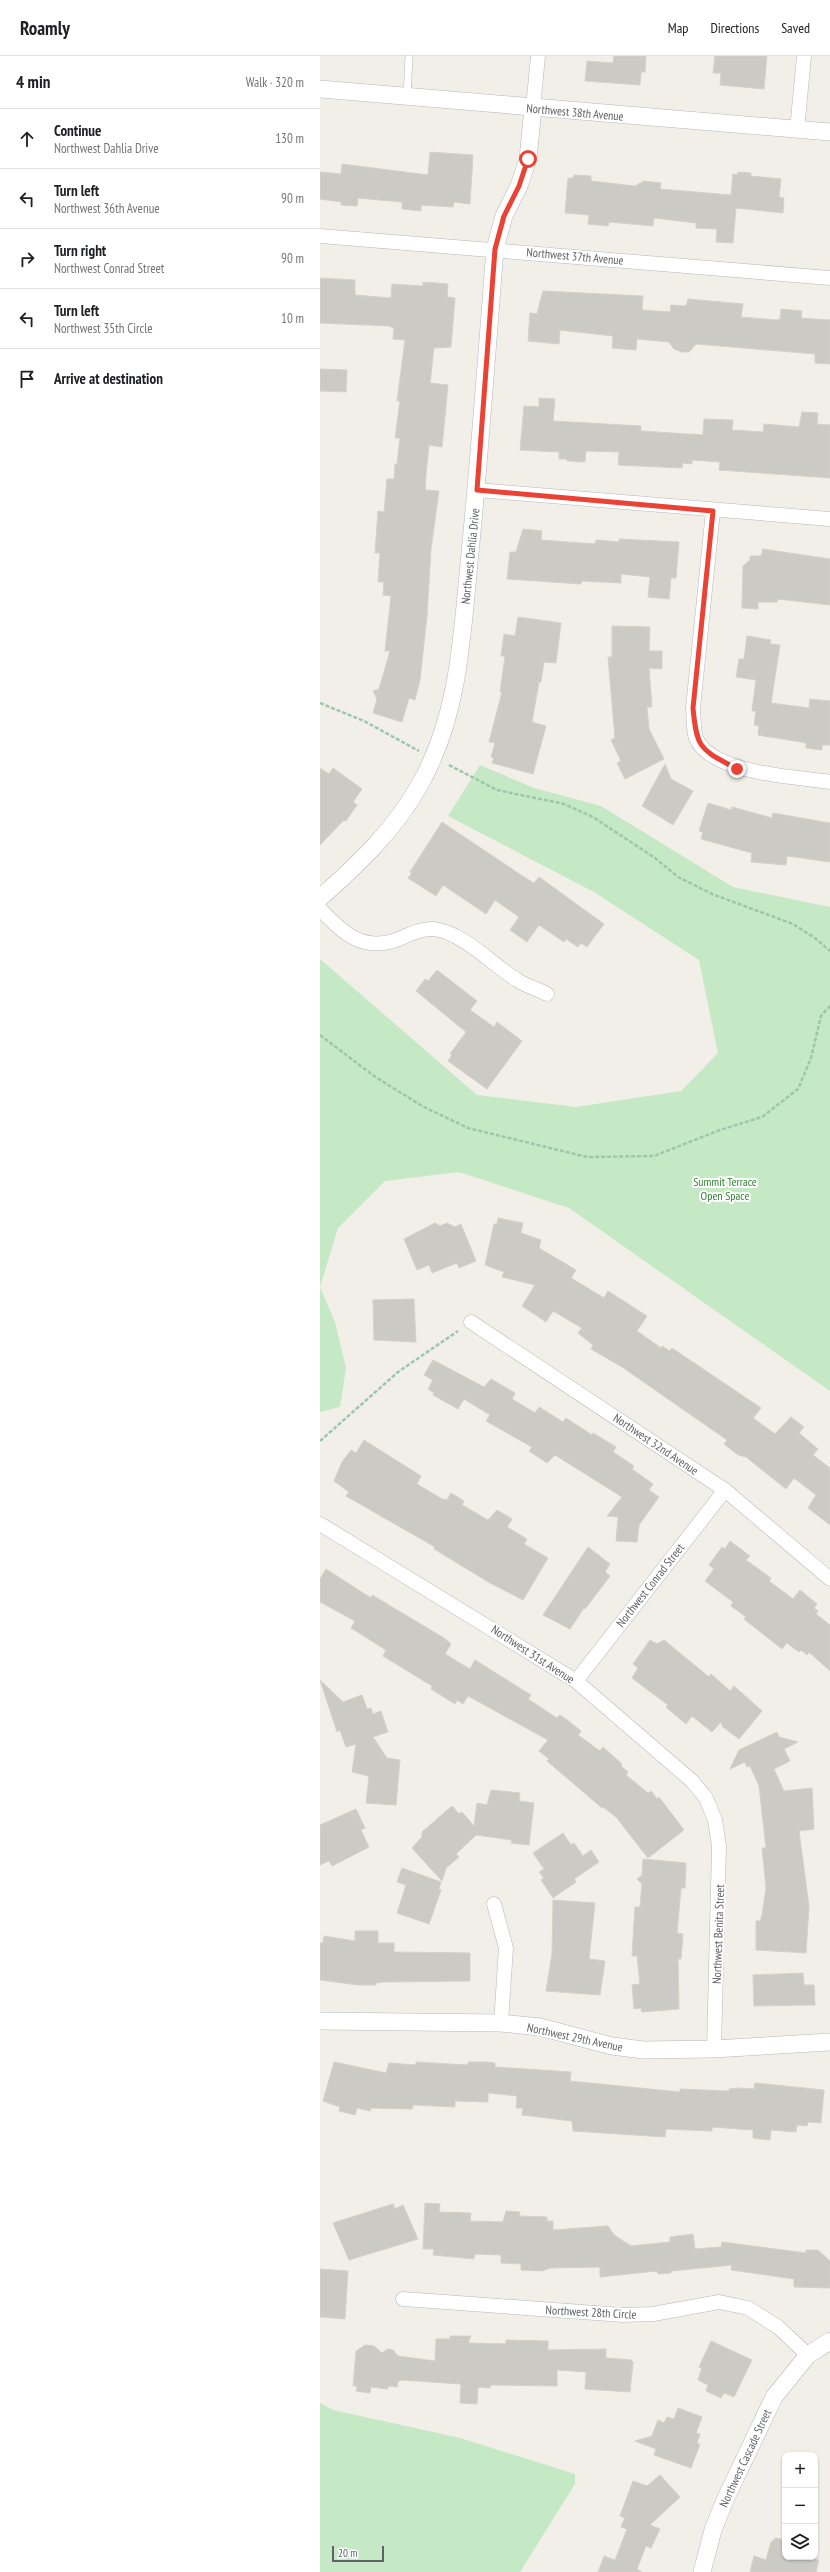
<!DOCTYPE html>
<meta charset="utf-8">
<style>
:root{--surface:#fff;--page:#f2f2f2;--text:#202124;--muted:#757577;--line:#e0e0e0}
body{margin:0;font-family:"PT Sans Narrow",sans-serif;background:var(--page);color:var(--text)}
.controls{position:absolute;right:12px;bottom:12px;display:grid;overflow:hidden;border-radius:8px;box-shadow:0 1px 3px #0004}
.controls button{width:36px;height:36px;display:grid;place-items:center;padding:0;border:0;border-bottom:1px solid var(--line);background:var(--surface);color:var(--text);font:20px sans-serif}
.scale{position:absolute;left:12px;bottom:10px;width:52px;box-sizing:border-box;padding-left:4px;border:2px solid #5f6368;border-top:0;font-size:11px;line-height:14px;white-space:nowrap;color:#5f6368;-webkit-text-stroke:3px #fff;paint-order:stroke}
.stop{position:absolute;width:12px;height:12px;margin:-9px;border:3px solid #ea4335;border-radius:50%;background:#fff}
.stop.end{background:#ea4335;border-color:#fff;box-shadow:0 1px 4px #0008}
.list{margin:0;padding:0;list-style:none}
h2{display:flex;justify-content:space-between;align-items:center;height:52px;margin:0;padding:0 16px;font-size:17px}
h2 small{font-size:13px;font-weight:400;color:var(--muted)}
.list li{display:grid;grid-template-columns:26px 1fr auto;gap:12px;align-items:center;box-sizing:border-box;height:60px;padding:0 16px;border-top:1px solid var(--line)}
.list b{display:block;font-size:15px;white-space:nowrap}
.list p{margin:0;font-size:13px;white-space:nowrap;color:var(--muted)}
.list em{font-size:13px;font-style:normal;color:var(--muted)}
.icon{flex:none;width:22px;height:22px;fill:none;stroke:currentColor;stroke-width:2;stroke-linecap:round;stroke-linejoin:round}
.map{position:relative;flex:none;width:510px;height:2516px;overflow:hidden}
header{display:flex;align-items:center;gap:24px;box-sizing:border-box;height:56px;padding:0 20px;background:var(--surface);border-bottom:1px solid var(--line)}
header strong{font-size:19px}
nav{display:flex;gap:22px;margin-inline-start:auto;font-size:14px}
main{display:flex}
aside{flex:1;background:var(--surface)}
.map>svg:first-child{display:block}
.green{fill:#c5e8c5}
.building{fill:#cccac5;stroke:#d6d1c6}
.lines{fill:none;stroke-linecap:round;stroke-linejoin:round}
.service-casing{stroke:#b5b8bc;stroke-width:8}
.minor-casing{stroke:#b5b8bc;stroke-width:15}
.tertiary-casing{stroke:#b5b8bc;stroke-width:18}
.path{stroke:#9cc7a9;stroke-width:2.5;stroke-dasharray:4 2;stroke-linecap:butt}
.service{stroke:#fff;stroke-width:7}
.minor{stroke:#fff;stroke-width:14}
.tertiary{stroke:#fff;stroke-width:17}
.route{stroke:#ea4335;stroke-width:5}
.labels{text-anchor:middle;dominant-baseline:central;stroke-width:4;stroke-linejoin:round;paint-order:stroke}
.street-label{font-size:12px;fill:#5f6368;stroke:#fff}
.park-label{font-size:12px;fill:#348238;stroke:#fff}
</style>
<header>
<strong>Roamly</strong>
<nav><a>Map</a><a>Directions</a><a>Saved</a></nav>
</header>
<main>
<aside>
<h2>4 min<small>Walk · 320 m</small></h2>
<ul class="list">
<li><svg class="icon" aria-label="ahead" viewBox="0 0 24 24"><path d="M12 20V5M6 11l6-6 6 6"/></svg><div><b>Continue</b><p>Northwest Dahlia Drive</p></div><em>130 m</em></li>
<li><svg class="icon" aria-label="left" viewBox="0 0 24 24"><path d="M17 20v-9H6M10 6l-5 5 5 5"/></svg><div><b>Turn left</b><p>Northwest 36th Avenue</p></div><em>90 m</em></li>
<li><svg class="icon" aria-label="right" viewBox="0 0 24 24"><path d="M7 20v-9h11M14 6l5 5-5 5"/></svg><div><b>Turn right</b><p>Northwest Conrad Street</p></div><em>90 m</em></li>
<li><svg class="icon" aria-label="left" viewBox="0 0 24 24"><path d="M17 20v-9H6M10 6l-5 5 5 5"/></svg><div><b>Turn left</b><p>Northwest 35th Circle</p></div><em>10 m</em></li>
<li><svg class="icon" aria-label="arrive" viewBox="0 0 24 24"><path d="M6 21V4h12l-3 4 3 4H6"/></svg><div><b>Arrive at destination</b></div></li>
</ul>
</aside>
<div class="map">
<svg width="510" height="2516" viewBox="0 0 510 2516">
<rect width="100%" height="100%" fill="#f1efe8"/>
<path class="green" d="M160,709L214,732L281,750L413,831L510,851V1335L249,1152L139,1116L65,1125L18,1172L0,1231L15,1266L26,1312L20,1351L0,1356V903L157,1039L256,1051L361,1035L398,997L379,904L274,836L128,760Z
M0,2347L13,2354L140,2382L255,2418V2428L200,2516H0Z"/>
<path class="building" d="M294,0H326L325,16H321L320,29L265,25L267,5L293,7Z
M395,0H447L444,33L400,29L401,17H393Z
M110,96L153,99L150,148L134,146L133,151L101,149V155L82,153V146L38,142L37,150L21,149V146L0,143V116L21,118L22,108L108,119Z
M418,116L431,117V120L461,123L459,141L464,142L463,157L416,152L413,187L396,186L397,173L376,172V167L334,162L333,170L289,166L288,170L268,168L269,159L245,157L248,122H253L254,119L271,120V125L315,130L324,125L341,127L340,133L411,139L413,118L417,119Z
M0,222L35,224V239L71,242L72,228L103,230V226L128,228L127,241L135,242L131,291L114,292L110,327L128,329L122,391L109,389L106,418L105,434L119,435L111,493L107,560L100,624L95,644L89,642L82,666L53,657L57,643L53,635L59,633L70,595H65L71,540L63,539L64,526H58L60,497H55L58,455L64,456L67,423H74L75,408H77L80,382H75L80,345H77L85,284L73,283L74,272L69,270L0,267Z
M223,235L323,240L322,254L350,256L351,249L366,250L368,243L423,248L421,261L457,264L460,263L461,253L482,255L481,262L510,264V308L495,307V298L376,288L369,296H362L354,293L349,286L317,283L316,294L292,292L293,280L240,274L239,288L208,285L210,257L217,258Z
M0,313L27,314L26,336L0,335Z
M219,342L235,343L233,365L321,370V375L383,379L384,363L413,364L412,374L443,376L444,368L479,371L482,356L498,357L497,368L510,369V422L399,414L400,406L372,404V408L363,407L362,412L298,409L299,396L266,395L265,406L247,405V403H239V396L200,394L204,350L219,351Z
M203,473L222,475L221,484L275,488L276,484L299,486V483L359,486L356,522H351L349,543L328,541L330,521L301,518V527L262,525L261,528L187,523L190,496H196Z
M443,493L510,503V549L458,543L457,546H438V553L422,552L423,510L430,504V500H441Z
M198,561L241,567L236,607L224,606L221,626H219L212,666L226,670L213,718L172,707L174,702L171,701L175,687L169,686L182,636H180L185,600H181L184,578L195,580Z
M292,570L330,571L329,595H342V613L329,612L332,651H327L329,673L344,703L305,723L297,707L301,705L291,684L295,682L288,601H292Z
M427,580L451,584L450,588L460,589L451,647L489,652L490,643L510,645V689H502V694L486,692V687L438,679L439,670L434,669L436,655H432L436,624L416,621L419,603H424Z
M345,708L351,723L373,735L353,769L322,750Z
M0,712L9,718L13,712L42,733L33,746L37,749L26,765L24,764L0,789Z
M388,747L411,754L412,751L452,762L453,757L510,767V806L467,800L466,809L431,806L432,797L381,783L383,776L379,775Z
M122,766L204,821L214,827L219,821L284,868L267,891L261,887L258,891L246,883L244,886L219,869L207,886L190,874L199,861L175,844L166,858L123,829L116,840L88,822L92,817L90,816Z
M117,914L157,945L150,954L174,971L177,966L202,985L167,1033L128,1005L132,999L130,998L146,976L96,935L105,923L108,925Z
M178,1162L203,1167L201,1177L221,1184L219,1192L256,1214L251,1222L284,1242L288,1235L327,1260L317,1275L341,1292L342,1290L350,1295L352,1292L441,1352L433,1362L455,1378L471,1361L484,1371L479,1377L498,1393L493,1399L510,1412V1469L488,1452L496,1439L474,1422L466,1433L426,1401L418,1399L404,1388L407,1384L302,1311L271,1293L273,1289L258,1277L262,1272L233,1255L226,1266L202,1250L215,1229L182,1221L184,1216L165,1209L174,1168H177Z
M115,1167L120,1170L127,1167L135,1171L141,1168L156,1205L139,1212L137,1207L112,1217L109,1209L97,1214L84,1183Z
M94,1243L96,1286L54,1284L53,1244Z
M113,1304L164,1331L171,1323L195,1337L192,1343L215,1357L219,1351L243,1366L246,1362L272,1379L273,1377L296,1391L293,1396L314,1410L312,1413L333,1428L329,1434L339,1441L319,1469L317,1486L296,1485L298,1461L287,1460L302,1441L235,1399L227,1407L209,1395L212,1391L166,1365L170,1359L144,1343L138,1353L113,1339L114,1337L108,1333L113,1324L104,1319Z
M44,1384L101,1420L97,1428L122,1443L127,1444L131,1437L144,1445L142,1449L168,1464L177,1454L192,1463L187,1471L207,1483L204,1488L228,1502L203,1544L170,1527L114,1493L115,1491L26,1440L29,1436L14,1425L22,1406L31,1394L36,1397Z
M410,1485L430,1500L426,1504L451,1522L449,1525L473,1543L480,1534L497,1548L494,1552L498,1555L496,1558L510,1569V1615L489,1596L487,1599L481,1594L479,1596L467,1587L462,1593L424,1563L426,1561L411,1550L413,1546L385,1525L394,1513L389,1509L402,1491L405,1493Z
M268,1491L290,1508L285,1516L290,1520L265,1553L264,1552L250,1573L223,1559Z
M6,1513L51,1542L52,1539L124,1582L131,1588L125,1598L150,1613L155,1604L211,1639L208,1643L237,1662L240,1659L246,1663L261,1675L258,1679L280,1695L283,1691L302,1708L301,1710L308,1716L306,1719L328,1737L331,1735L337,1743L339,1741L364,1774L328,1802L296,1761L283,1751L282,1752L227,1705L229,1703L219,1695L228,1684L148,1640L143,1648L137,1644L135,1648L111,1633L112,1630L63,1600L66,1594L31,1572L35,1565L0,1546V1523Z
M330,1584L337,1588L344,1584L389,1621L391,1618L410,1635L414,1630L442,1655L419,1683L403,1671L401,1666L392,1676L372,1660L366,1668L346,1651L348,1649L312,1622L318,1612L313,1608Z
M0,1624L23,1646L42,1639L47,1653L51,1652L53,1658L61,1655L68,1676L53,1681L67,1702L80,1704L76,1749L46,1747L49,1720L32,1716L36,1688L26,1691L20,1674L17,1676Z
M457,1676L459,1681L478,1686L464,1693L470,1705L454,1713L464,1735L492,1732L494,1773L479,1775L489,1850L486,1897L436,1894V1865H440L442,1859L446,1832L442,1792H446L439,1730L430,1710L427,1711L425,1706L410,1713L419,1694Z
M171,1734L200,1737L199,1745L214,1747L209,1789L191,1787L192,1784L156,1779L136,1798L139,1801L126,1812L122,1825L92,1792L102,1781V1776L132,1750L139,1758L142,1756L154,1770L157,1747L167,1749Z
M36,1753L45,1772L41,1774L49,1791L12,1810L9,1805L0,1809V1769Z
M243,1777L251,1789L254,1787L263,1800L271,1794L279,1806L254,1823L256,1826L233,1842L221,1824L224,1822L219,1816L224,1813L213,1797Z
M323,1803L366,1807L365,1832H361L357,1877L363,1878L361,1903H358L359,1953L322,1956L321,1952L314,1953L312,1929L320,1928L317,1900H312L315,1851H320L322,1828L317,1823L322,1819Z
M82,1812L121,1826L119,1833L121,1834L109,1868L77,1857L86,1829L77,1826Z
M233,1844L275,1847L269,1903L285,1905L280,1939L226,1935L232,1898Z
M35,1875H58V1887H74V1896L150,1897V1925L63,1926L56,1927V1929H38L0,1924V1887H3L4,1880L35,1885Z
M483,1917L484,1929H494L495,1949L434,1950L433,1919Z
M14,2006L66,2017L69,2007L96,2009V2006L148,2009V2006H166L175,2007V2011L251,2016L250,2025L360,2036V2033L409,2035V2033L418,2032L434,2033L435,2027L504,2034L501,2067L488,2066L487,2070L477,2069L476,2076L451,2074L450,2084L433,2082V2074L392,2071V2075L346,2073L345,2081L253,2075L252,2065L202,2059L203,2052H196L197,2040L168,2037V2046L135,2045V2051L93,2049L92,2053L51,2052L50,2055L37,2052L35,2059L19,2055L20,2051L3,2045Z
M105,2147L120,2148L119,2156L151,2157L150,2165L183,2166L186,2155L200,2156L199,2160L227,2161V2165H233V2174L288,2170L294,2179L311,2190L350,2186V2181L373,2178L375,2193L401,2191L402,2186L486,2197V2194H498L510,2205V2232L474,2231V2223L411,2214L412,2209L351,2215V2217L338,2218L337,2215L280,2221V2211L230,2212L222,2215L201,2214V2208L181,2207V2199L155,2198L154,2203L113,2199L114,2193H103Z
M73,2148L75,2153L83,2149L98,2183L29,2204L13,2167Z
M0,2213L28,2215L25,2263L0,2261Z
M130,2280H151L148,2287L186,2288V2284L228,2285V2294L286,2293V2302L311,2304L313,2306L310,2336L265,2333L266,2316L237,2314V2330L171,2329L170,2332L158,2331L157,2348L140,2347L141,2328L81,2324L78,2326L77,2331L68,2330V2333L51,2331L50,2337L36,2335L37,2330H33L36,2295L45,2289L54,2290L62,2297L68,2293L73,2294L78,2300L115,2305L116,2283H130Z
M391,2285L432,2304L414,2341L404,2337L401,2342L386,2335L388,2329L378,2324L382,2312L379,2311Z
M358,2352L382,2361L376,2377L380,2378L377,2387L380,2388L371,2412L334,2399L336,2393L315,2385L332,2380L338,2364L344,2367L347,2361L354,2363Z
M340,2419L360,2441L330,2469L340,2473L331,2492L326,2490L317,2513L322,2516H278L284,2500L295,2504L307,2473L301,2471L305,2462L300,2460L313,2425L327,2430Z
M456,2482L465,2484V2501H487L499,2504L496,2516H430L434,2500L446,2504L451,2486Z"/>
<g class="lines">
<g class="service-casing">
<path id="service" d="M87,41L89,0"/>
</g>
<g class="minor-casing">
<path id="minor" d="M213,52L218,0
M477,74L484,0
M0,180L510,222
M157,434L510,463
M393,455L373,652C374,661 373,674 376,682C391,718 477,721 510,726
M0,853C23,877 43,897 79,883C89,878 103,872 114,873C142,876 173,909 197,924C206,930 217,933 227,938
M151,1266L405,1434L510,1523
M0,1468L256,1625L372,1725L386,1742L395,1764L399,1790L394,1993
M256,1625L405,1434
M174,1848L186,1892L181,1967
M83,2243L303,2259L333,2258L399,2246L428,2252L458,2271L488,2299"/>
</g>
<g class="tertiary-casing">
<path id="tertiary" d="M0,33L510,76
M0,842C37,809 74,775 99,730C140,659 142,577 150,497C160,396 167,294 175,193L184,160L199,130L208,103L213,52
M0,1965L181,1967L220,1971L292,1990L323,1994L394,1993L510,1986
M382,2516L393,2474L405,2444L454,2341L488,2299L510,2285"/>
</g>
<path class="path" d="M0,647L44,665L99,695
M129,709L177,734L244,748L273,761L335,802L358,821L392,838L473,868L495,882L510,895
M0,979L54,1020L102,1050L148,1072L267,1101L334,1100L400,1074L442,1061L478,1033L491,1002L501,960L510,950
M0,1385L78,1316L138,1275"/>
<use href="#service" class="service"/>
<use href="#minor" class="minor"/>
<use href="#tertiary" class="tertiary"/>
</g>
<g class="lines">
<path class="route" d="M208,103L199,130L184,160L175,193L157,434L393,455L373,652C377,695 381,693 417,713"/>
</g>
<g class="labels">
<g class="street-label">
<text transform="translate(255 56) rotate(5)">Northwest 38th Avenue</text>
<text transform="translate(255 200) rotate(5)">Northwest 37th Avenue</text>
<text transform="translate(150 500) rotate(-84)">Northwest Dahlia Drive</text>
<text transform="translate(336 1388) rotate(34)">Northwest 32nd Avenue</text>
<text transform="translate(330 1529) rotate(-52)">Northwest Conrad Street</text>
<text transform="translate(213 1598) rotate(33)">Northwest 31st Avenue</text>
<text transform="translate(398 1878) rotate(-88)">Northwest Benita Street</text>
<text transform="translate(255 1981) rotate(12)">Northwest 29th Avenue</text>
<text transform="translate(271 2256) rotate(3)">Northwest 28th Circle</text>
<text transform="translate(425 2402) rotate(-65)">Northwest Cascade Street</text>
</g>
<g class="park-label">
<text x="405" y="1125">Summit Terrace<tspan x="405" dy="14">Open Space</tspan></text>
</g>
</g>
</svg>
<div class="controls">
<button>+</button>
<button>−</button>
<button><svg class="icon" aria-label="layers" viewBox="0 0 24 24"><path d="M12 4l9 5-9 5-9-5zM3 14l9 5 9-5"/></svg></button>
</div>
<div class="scale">20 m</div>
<div class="stop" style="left:208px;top:103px"></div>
<div class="stop end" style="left:417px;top:713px"></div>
</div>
</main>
